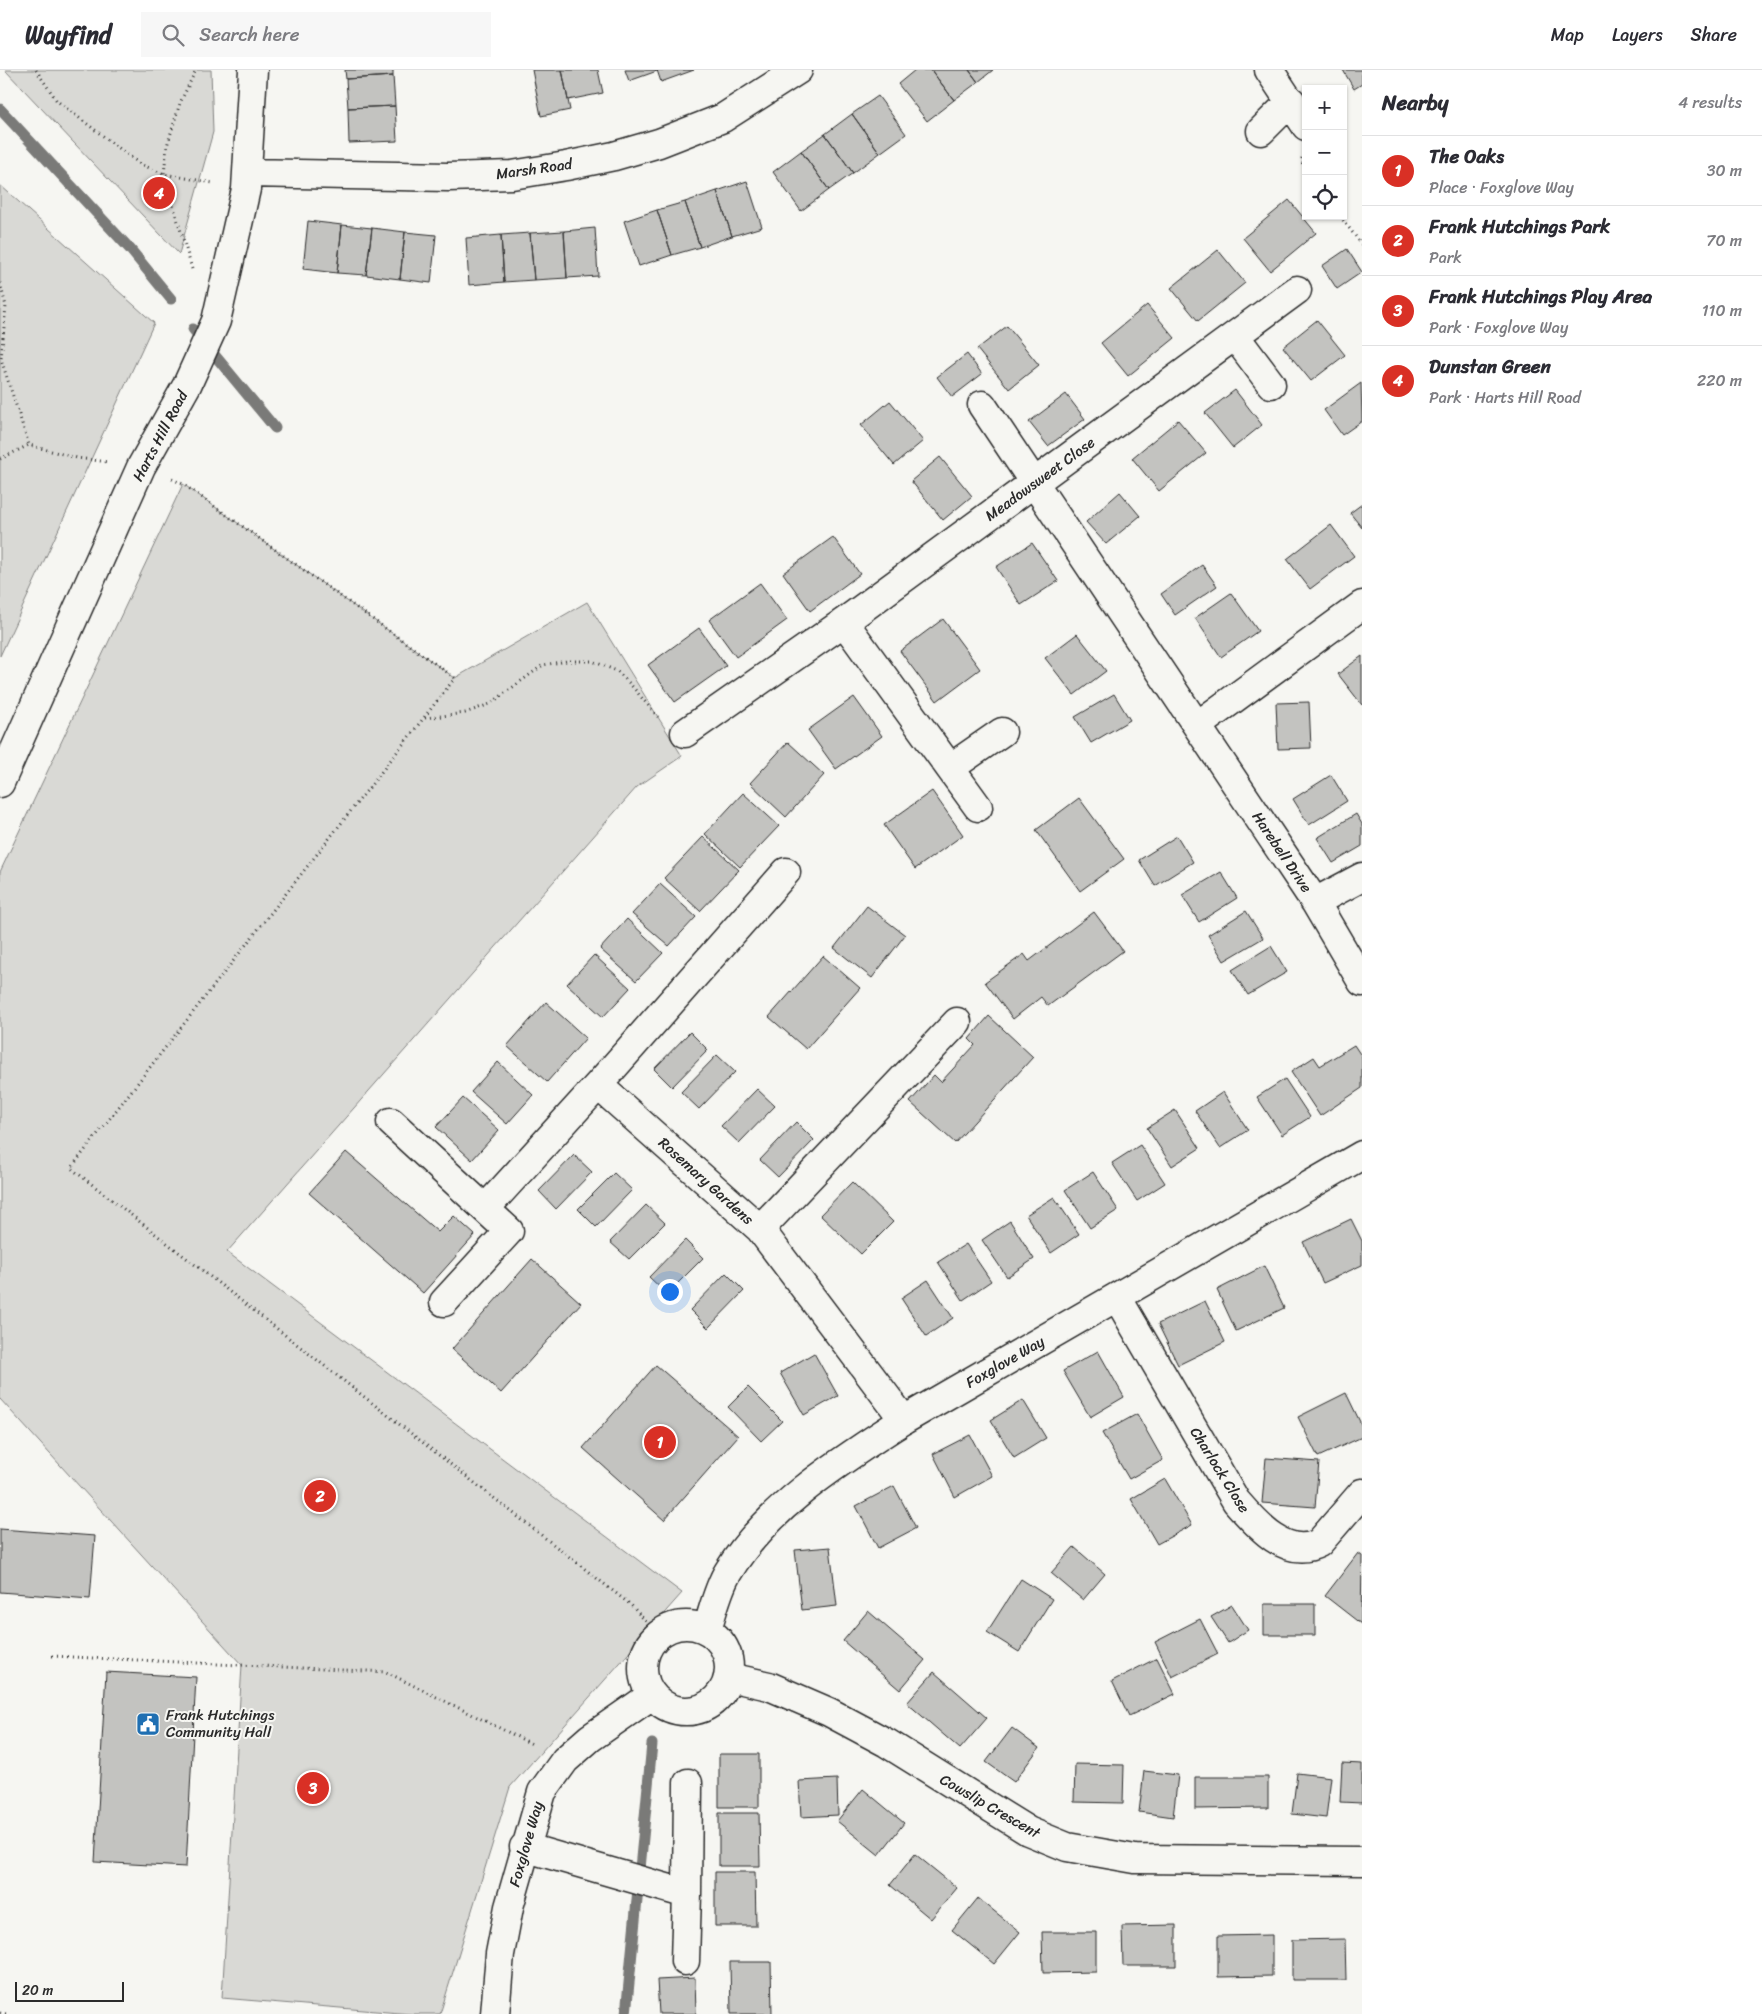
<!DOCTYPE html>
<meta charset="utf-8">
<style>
:root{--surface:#fff;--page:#f7f7f7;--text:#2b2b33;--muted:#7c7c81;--line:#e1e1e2;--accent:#d93025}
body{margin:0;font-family:Sriracha,sans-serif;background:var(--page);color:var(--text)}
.controls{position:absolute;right:15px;top:15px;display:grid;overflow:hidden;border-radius:0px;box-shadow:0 1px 4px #0004}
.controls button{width:45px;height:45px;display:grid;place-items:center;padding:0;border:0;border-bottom:1px solid var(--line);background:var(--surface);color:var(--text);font:25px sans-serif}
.scale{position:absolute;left:15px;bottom:12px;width:109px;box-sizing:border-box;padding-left:5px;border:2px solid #2b2b2b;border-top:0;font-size:14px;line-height:18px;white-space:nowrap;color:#2b2b2b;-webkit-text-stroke:4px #f6f6f2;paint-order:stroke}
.you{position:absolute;left:669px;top:1221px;width:18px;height:18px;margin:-12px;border:4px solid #fff;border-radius:50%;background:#1a73e8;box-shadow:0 0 0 8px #1a73e833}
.badge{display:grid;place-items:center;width:32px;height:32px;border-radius:50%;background:var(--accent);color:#fff;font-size:16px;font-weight:700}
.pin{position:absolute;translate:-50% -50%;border:2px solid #fff;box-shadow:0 1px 5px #0006}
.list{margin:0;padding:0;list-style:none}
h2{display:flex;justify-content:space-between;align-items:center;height:65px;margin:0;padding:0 20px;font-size:21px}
h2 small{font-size:16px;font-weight:400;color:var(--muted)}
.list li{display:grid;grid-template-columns:32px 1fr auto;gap:15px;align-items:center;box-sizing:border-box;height:70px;padding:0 20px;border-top:1px solid var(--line)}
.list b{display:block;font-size:19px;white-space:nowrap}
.list p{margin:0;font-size:16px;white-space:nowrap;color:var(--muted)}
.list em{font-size:16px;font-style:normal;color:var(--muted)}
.icon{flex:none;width:28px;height:28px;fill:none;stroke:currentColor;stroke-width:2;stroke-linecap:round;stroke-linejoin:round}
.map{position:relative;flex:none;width:1362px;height:1944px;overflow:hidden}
header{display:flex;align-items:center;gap:30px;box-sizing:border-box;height:70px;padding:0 25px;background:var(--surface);border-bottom:1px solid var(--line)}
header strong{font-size:24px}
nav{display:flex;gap:28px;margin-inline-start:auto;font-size:18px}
.search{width:350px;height:45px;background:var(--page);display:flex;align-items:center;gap:12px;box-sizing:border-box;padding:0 18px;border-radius:0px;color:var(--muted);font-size:19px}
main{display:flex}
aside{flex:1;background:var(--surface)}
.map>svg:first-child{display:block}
.green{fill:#d9d9d5;stroke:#828280}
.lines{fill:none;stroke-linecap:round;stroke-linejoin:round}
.stream{stroke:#7a7a78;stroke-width:11}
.building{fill:#c3c3c0;stroke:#2b2b2b}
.minor-casing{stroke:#2b2b2b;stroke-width:31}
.path{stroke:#2b2b2b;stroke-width:3;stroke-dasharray:1 4;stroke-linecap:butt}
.minor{stroke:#f6f6f2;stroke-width:28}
.labels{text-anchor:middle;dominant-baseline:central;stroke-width:4;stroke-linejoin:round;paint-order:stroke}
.street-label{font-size:15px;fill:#2b2b2b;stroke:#f6f6f2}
.poi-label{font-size:15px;fill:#2b2b2b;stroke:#f6f6f2;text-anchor:start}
</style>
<header>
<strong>Wayfind</strong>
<div class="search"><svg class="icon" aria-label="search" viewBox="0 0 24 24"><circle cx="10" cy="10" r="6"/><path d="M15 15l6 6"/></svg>Search here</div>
<nav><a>Map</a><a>Layers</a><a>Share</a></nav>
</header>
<main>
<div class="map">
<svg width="1362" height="1944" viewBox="0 0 1362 1944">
<rect width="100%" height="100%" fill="#f6f6f2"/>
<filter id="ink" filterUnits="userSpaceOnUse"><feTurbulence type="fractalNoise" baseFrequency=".02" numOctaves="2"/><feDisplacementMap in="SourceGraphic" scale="10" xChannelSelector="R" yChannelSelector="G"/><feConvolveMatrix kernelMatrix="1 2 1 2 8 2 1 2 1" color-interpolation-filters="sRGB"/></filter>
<g filter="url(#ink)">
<path class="green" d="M5,0H211L213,62L179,184Z
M0,115L154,253L0,586Z
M183,414L455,608L587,532L682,686L637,717L227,1182L682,1523L510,1717L440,1944H411L222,1928L242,1595L0,1329V802Z"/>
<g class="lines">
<path class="stream" d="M0,39L130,179L171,229
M193,259L275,358
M626,1944L652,1674"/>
</g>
<path class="building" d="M345,0H393V6L346,9Z
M532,0H562L570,40L541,46Z
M562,0H598L603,23L568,30Z
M625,0H657V1L629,11Z
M657,0H694L661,12Z
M915,0H931L954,30L927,51L898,14Z
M931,0H969L978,12L954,30Z
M969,0H993L978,12Z
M1343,0H1362V14L1354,19Z
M393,6L395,36L348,38L346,9Z
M878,26L906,64L880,83L852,44Z
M395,36L397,71L349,73L348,38Z
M852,44L880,83L853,103L825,64Z
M825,64L853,103L829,120L801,81Z
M801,81L829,120L801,141L773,102Z
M747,111L762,157L732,166L717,121Z
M717,121L732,166L700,177L685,132Z
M1289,130L1316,163L1270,201L1243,168Z
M685,132L700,177L672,185L657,140Z
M657,140L672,185L639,196L624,151Z
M308,151L342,155L337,203L303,199Z
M342,155L372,158L366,205L337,203Z
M372,158L405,162L400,209L366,205Z
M595,158L598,206L567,208L564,161Z
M564,161L567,208L534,210L530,163Z
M405,162L436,165L431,213L400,209Z
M530,163L534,210L504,212L501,165Z
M501,165L504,212L469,215L466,168Z
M1347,179L1362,202L1337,219L1322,196Z
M1218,180L1245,213L1198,251L1171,218Z
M1147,235L1175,268L1128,306L1101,273Z
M1317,250L1345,285L1311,311L1283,277Z
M1007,256L1039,295L1009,319L977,279Z
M967,284L982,304L952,327L937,307Z
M1361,313L1362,351L1342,365L1324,340Z
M1235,320L1262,355L1233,378L1205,343Z
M1066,324L1085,349L1048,376L1029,352Z
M890,331L923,371L894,395L861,355Z
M1178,350L1206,383L1159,421L1132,388Z
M940,387L972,426L943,450L911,411Z
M1120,422L1140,446L1106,474L1086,452Z
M1362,434V458L1350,443Z
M1331,455L1354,486L1310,519L1287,489Z
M833,467L860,504L810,541L783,503Z
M1032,473L1058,511L1021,535L996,497Z
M1202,495L1217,516L1175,545L1161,524Z
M760,513L787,550L736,587L709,550Z
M1231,523L1258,561L1221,587L1195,548Z
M943,549L980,599L937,631L900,581Z
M699,558L726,596L675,632L648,595Z
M1077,564L1106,601L1074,625L1045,588Z
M1362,586V635L1338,604Z
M1114,624L1130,650L1091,673L1075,647Z
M854,627L882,666L836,699L808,660Z
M1309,632L1311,678L1278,679L1276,633Z
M788,672L824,705L786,747L750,713Z
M1331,705L1347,731L1309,755L1293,729Z
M932,721L963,765L915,799L884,755Z
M743,723L779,756L740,797L705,764Z
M1079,728L1124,789L1080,821L1036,760Z
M1356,744L1362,754V776L1333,793L1317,768Z
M1177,766L1193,792L1155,816L1139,790Z
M703,767L739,800L700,841L664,808Z
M1221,802L1237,828L1199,852L1182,825Z
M660,814L696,847L669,876L632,844Z
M867,836L905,865L872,908L834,878Z
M1246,841L1263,868L1224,891L1208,865Z
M1094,842L1123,881L1048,936L1041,927L1013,949L985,912L1024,884L1029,891Z
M627,849L663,883L636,911L600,879Z
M1271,876L1287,902L1248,925L1232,900Z
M594,885L630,918L603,947L567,914Z
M823,886L860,918L806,979L769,947Z
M546,932L586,968L547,1012L507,976Z
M989,946L1033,987L955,1073L910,1032L934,1005L941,1012L975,975L969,969Z
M690,962L708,980L672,1017L654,999Z
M1354,975L1362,987V1018L1320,1046L1291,1002L1314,987L1320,996Z
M717,985L735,1002L699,1039L681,1022Z
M498,992L533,1025L507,1054L471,1022Z
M1285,1009L1310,1047L1282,1065L1257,1027Z
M757,1019L775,1036L739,1073L721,1056Z
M1223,1022L1248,1060L1220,1078L1195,1041Z
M463,1028L499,1060L472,1090L436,1057Z
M1175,1040L1200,1078L1172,1096L1147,1058Z
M796,1052L814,1070L778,1107L760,1090Z
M1140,1075L1165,1113L1137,1131L1112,1093Z
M346,1082L438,1162L454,1146L475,1165L423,1223L309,1123Z
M574,1085L592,1102L556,1139L539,1121Z
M1093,1102L1118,1140L1090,1158L1065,1120Z
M614,1103L632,1120L596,1157L578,1139Z
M852,1112L893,1152L861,1184L820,1145Z
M1054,1127L1079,1164L1051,1183L1026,1145Z
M646,1135L665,1153L629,1189L610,1172Z
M1351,1149L1362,1171V1195L1323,1213L1303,1172Z
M1010,1151L1034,1189L1007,1207L982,1170Z
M685,1170L703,1188L667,1224L649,1207Z
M966,1174L991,1211L963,1230L938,1192Z
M532,1189L581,1233L501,1323L452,1279Z
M1264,1196L1284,1238L1236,1261L1217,1220Z
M726,1203L744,1221L708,1258L690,1240Z
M928,1210L953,1248L926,1266L901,1228Z
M1205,1231L1225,1272L1178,1295L1158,1254Z
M1098,1281L1124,1327L1090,1347L1063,1301Z
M814,1283L838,1326L804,1345L780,1303Z
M656,1295L738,1366L664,1450L583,1378Z
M748,1317L782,1351L761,1371L728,1337Z
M1346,1323L1362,1356V1367L1318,1387L1298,1347Z
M1023,1330L1046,1368L1014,1388L991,1350Z
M1137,1344L1163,1390L1129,1409L1102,1363Z
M970,1365L992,1406L955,1427L933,1384Z
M1266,1388L1319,1392L1315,1437L1262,1433Z
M1165,1409L1192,1455L1157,1474L1131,1429Z
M894,1416L916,1458L878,1478L856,1436Z
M0,1459L95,1466L90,1529L0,1522Z
M830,1477L837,1536L802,1540L795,1480Z
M1074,1477L1105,1504L1083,1530L1051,1503Z
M1358,1483L1362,1486L1361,1554L1325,1526Z
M1021,1509L1052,1529L1019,1582L987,1562Z
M1264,1534H1315V1565H1264Z
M1232,1535L1248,1560L1228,1573L1211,1547Z
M868,1541L925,1590L900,1620L843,1571Z
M1200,1549L1218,1584L1172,1607L1155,1572Z
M1157,1588L1175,1624L1129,1646L1112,1611Z
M106,1602L196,1607L186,1797L95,1792Z
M934,1602L987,1648L960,1679L907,1633Z
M1012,1658L1039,1678L1014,1712L986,1692Z
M719,1684H759V1737H719Z
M1342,1693L1362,1694V1733L1340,1732Z
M1075,1694L1124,1695L1123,1733L1074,1732Z
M1144,1701L1178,1705L1173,1747L1139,1742Z
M1297,1703L1331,1707L1326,1748L1292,1744Z
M1195,1707H1268V1738L1195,1739Z
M837,1709L838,1745L801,1747L799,1711Z
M863,1719L904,1753L879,1785L837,1751Z
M719,1743H759L760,1796H719Z
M915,1784L957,1818L931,1849L890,1815Z
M715,1802H755L756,1856H715Z
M978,1828L1020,1862L994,1894L952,1860Z
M1176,1855V1896H1123L1122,1856Z
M1042,1862H1096V1902L1043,1903Z
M1272,1865V1906L1218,1907V1866Z
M1345,1869L1346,1910H1292V1870Z
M730,1892H771L772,1944H731Z
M695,1908L696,1944H659L657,1910Z"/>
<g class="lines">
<g class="minor-casing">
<path id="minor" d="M1269,0L1306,56
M1261,61L1291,31
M248,103L448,107L512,105L566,96L614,86L659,73L723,48L798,0
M1235,266L1271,314
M982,335L1315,832L1362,912
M844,552L978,737
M1198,655L1362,535
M685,663L844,552L1297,220
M950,698L1002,662
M0,713L141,397L187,315L216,251L246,119L253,0
M1315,832L1362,807
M598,1015L786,802
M391,1052L509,1161L444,1232
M485,1139L598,1015L760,1159L904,1350
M760,1159L957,952
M1117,1227L1236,1431C1256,1454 1286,1490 1319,1473L1362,1423
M643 1598a43 43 0 1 1 86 0a43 43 0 1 1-86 0Z
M707,1559C713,1541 718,1518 728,1502C768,1436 841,1391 904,1350L1362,1085
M729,1607L769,1616L829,1642L887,1673L1028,1761L1067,1777L1135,1789L1362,1791
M524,1777L687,1824L685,1891
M687,1824L688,1713
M495,1944L500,1884L509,1837L542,1722L565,1690L590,1668L652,1625"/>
</g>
<path class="path" d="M36,0L57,31L140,94L164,104L213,113
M1302,88L1301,91L1306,98
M1340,146L1362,175
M192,199L164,104L167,76L180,33L196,0
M0,213L6,236L1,289L29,375
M0,389L29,375L77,388L108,392
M172,409L183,414L455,608L71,1098L631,1535L658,1565
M425,648L465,643L490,634L543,595L567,591H592L617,601L631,615L658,647
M52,1586L386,1602L534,1675
M0,1943L8,1944"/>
<use href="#minor" class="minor"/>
</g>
</g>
<defs>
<g id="civic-square" transform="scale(1.25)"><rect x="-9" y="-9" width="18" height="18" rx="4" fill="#1f6fb2" stroke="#f6f6f2"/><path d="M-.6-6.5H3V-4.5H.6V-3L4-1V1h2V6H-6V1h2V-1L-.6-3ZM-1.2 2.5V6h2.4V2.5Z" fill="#fff"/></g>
</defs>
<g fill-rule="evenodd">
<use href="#civic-square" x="148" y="1654"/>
</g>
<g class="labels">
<g class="street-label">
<text transform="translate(534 99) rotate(-8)">Marsh Road</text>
<text transform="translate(160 366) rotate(-62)">Harts Hill Road</text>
<text transform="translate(1040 409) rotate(-36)">Meadowsweet Close</text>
<text transform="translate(1282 782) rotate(56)">Harebell Drive</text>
<text transform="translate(706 1111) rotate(42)">Rosemary Gardens</text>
<text transform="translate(1005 1292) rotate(-30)">Foxglove Way</text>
<text transform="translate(1220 1400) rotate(58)">Charlock Close</text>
<text transform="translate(990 1736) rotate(30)">Cowslip Crescent</text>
<text transform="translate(526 1774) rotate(-74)">Foxglove Way</text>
</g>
<g class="poi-label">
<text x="166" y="1645">Frank Hutchings<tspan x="166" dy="17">Community Hall</tspan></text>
</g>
</g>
</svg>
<div class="controls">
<button>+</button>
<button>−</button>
<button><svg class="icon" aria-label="locate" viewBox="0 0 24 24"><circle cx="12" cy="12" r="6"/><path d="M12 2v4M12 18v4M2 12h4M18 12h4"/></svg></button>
</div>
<div class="scale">20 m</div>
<div class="you"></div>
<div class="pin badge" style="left:660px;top:1372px">1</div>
<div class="pin badge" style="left:320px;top:1426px">2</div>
<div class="pin badge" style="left:313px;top:1718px">3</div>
<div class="pin badge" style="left:159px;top:123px">4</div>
</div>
<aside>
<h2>Nearby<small>4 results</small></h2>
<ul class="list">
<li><span class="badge">1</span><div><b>The Oaks</b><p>Place · Foxglove Way</p></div><em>30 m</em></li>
<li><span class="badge">2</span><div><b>Frank Hutchings Park</b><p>Park</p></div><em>70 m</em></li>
<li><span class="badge">3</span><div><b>Frank Hutchings Play Area</b><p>Park · Foxglove Way</p></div><em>110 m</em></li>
<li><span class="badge">4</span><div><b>Dunstan Green</b><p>Park · Harts Hill Road</p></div><em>220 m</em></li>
</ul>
</aside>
</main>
